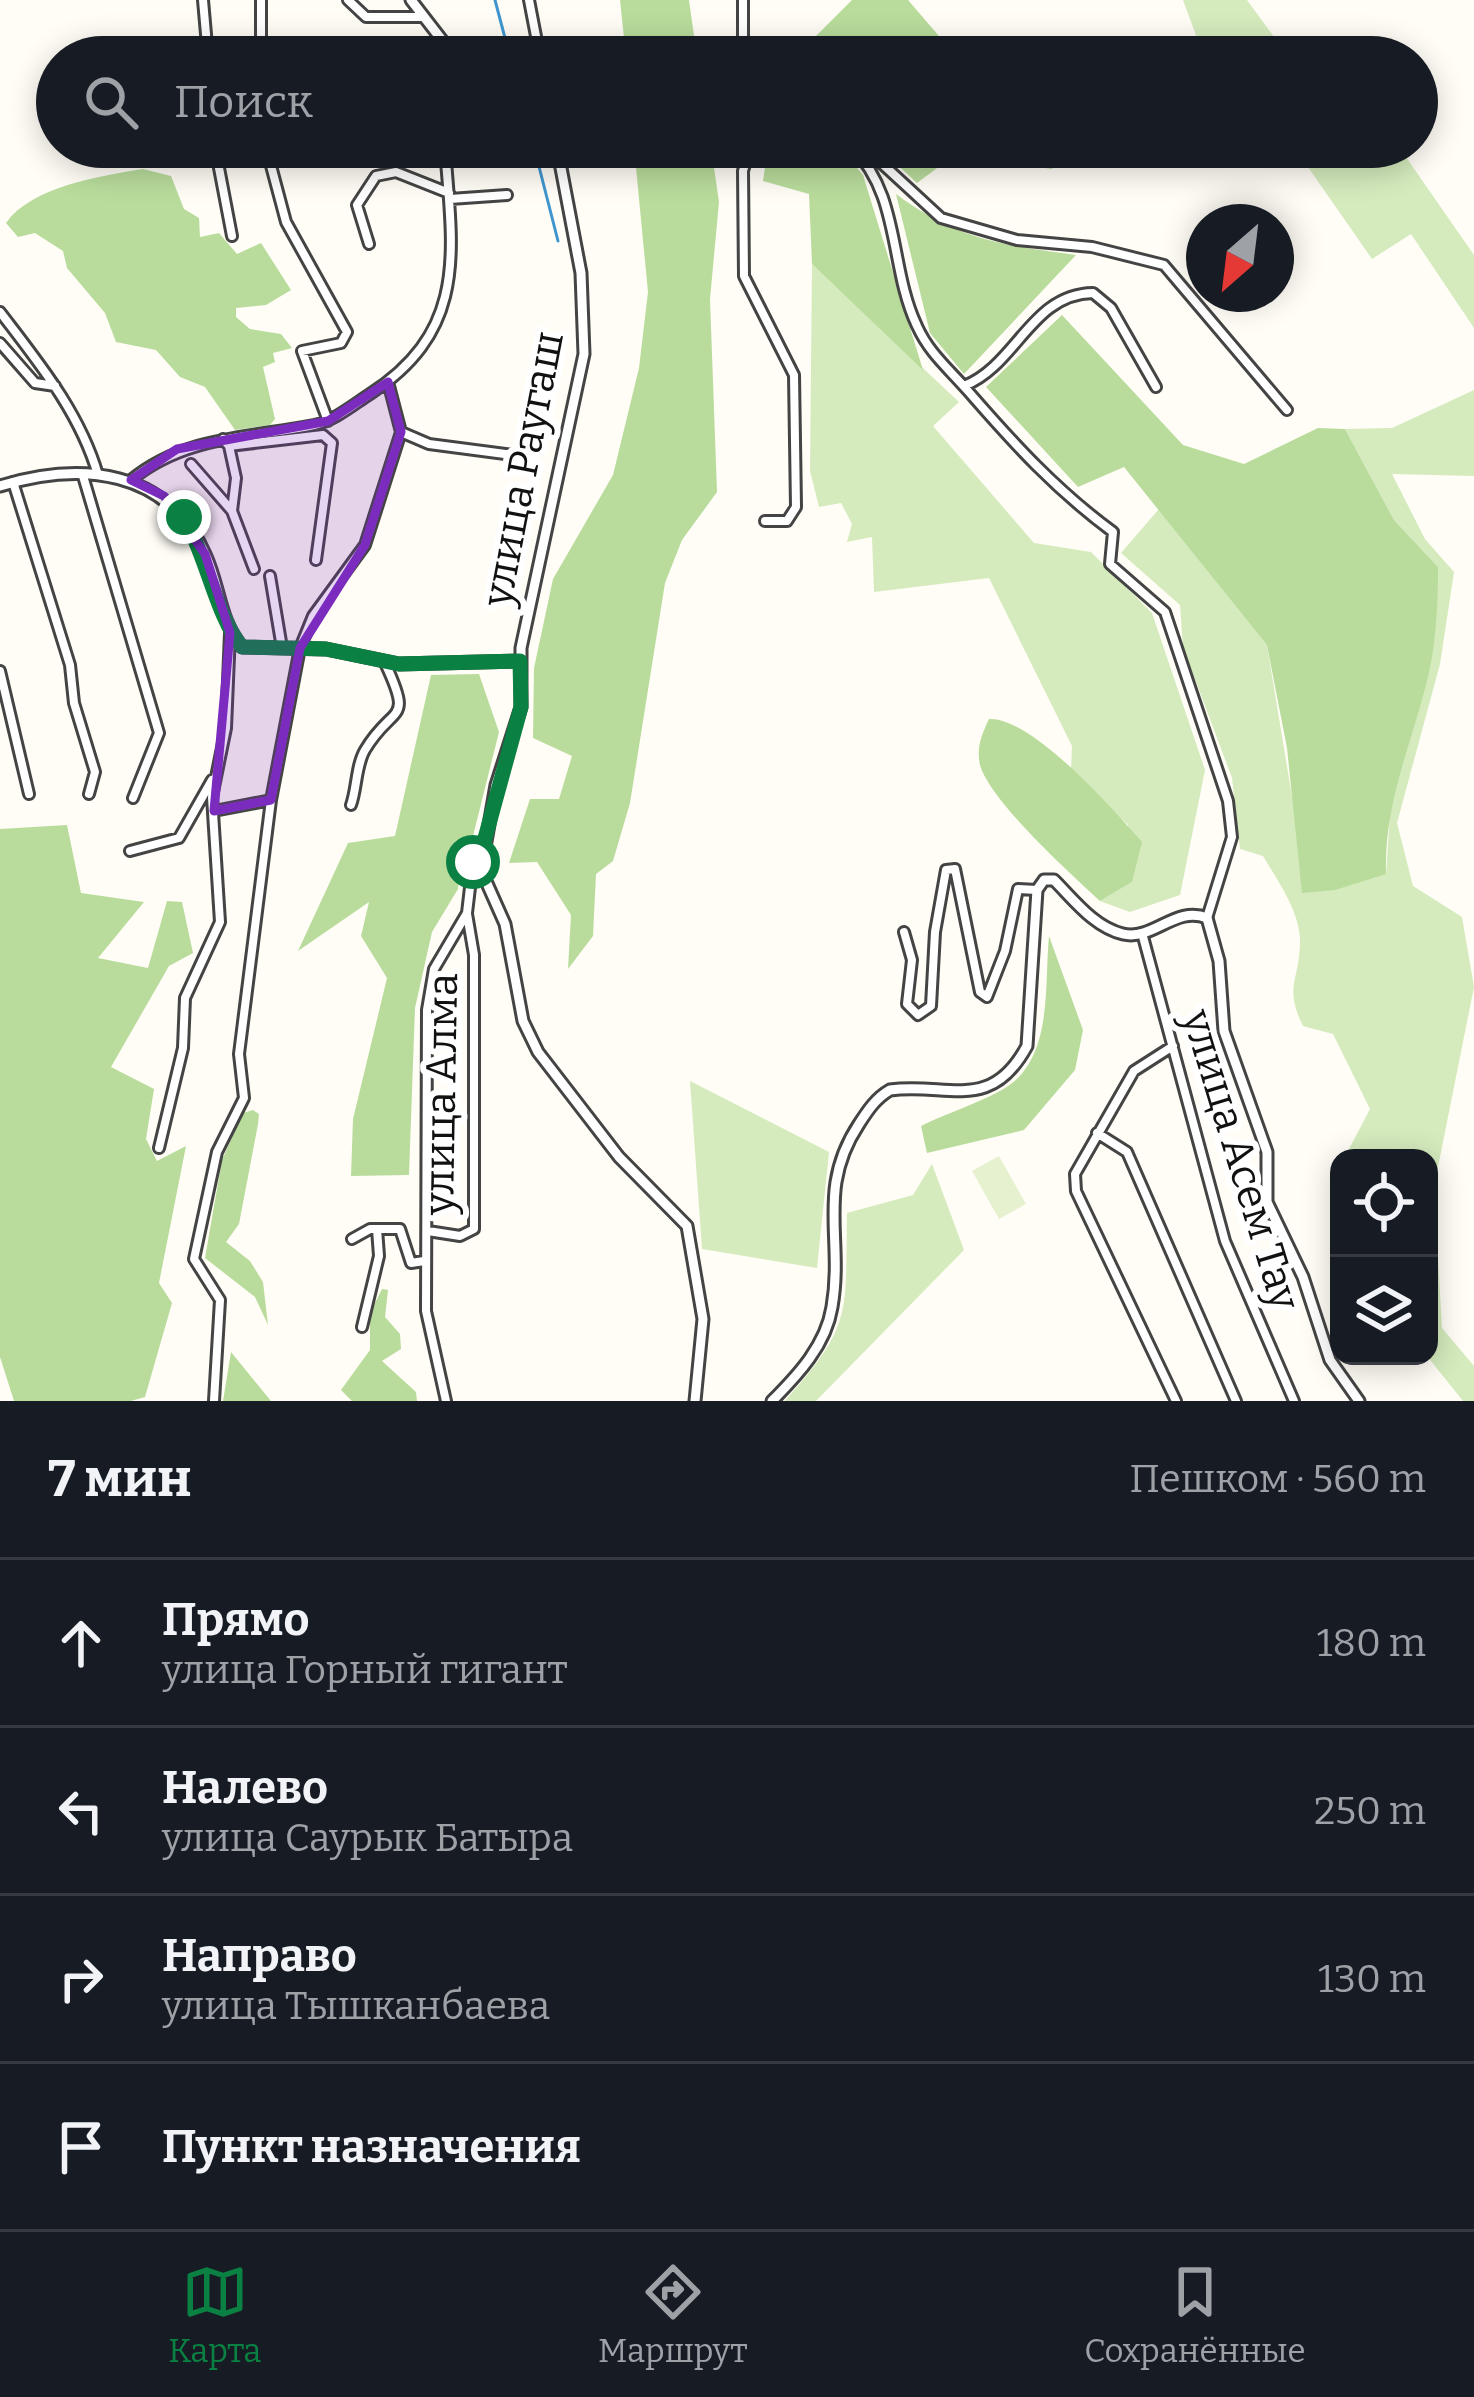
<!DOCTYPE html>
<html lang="ru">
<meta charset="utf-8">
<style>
:root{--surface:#171b24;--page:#242831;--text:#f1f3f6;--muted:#9ea1a6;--line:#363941;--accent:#0b8043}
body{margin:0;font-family:Bitter,serif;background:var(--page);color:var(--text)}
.controls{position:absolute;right:36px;bottom:36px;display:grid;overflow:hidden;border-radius:24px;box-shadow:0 6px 30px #0003}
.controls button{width:108px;height:108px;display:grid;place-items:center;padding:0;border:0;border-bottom:3px solid var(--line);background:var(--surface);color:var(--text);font:60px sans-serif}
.compass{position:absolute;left:1186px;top:204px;width:108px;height:108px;border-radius:50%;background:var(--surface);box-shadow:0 6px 30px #0003;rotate:208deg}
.stop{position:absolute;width:36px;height:36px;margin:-27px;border:9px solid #0b8043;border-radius:50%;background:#fff}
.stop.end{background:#0b8043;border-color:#fff;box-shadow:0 3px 12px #0008}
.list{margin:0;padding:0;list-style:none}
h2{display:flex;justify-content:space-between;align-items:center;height:156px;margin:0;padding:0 48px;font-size:51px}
h2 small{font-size:39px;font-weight:400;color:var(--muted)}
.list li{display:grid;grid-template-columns:78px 1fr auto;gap:36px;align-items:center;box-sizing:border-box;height:168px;padding:0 48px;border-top:3px solid var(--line)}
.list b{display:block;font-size:45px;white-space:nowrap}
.list p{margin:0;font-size:39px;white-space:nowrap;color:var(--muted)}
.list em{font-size:39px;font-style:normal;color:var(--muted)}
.icon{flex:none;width:66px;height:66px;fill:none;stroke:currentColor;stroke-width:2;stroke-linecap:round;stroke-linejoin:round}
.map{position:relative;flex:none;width:1474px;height:1401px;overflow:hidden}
.search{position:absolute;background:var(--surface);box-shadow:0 6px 30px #0003;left:36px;right:36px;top:36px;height:132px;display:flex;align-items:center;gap:30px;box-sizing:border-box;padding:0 42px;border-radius:66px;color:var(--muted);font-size:45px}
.sheet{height:828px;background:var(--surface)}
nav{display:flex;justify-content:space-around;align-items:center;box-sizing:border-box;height:168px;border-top:3px solid var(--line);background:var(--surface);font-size:33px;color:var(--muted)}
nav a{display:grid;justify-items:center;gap:6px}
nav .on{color:var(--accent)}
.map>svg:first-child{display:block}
.green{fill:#d5ebbd}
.forest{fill:#b9dc9c}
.pitch{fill:#e6f2cf}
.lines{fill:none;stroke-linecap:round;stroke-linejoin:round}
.stream{stroke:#3f96cf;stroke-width:3}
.minor-casing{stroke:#444;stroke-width:14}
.tertiary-casing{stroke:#444;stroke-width:15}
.minor{stroke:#fff;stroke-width:8}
.tertiary{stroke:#fff;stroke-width:9}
.route{stroke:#0b8043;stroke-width:15}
.marked{fill:#7b2cbf;fill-opacity:0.2;stroke:#7b2cbf;stroke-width:9;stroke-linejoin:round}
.labels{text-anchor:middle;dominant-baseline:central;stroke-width:12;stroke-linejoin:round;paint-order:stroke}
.street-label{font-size:42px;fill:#111;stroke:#fff}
</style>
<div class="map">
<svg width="1474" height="1401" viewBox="0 0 1474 1401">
<rect width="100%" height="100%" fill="#fffdf5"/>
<path class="green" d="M1183,0H1247L1277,41L1298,57H1204Z
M1294,147H1399L1474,255V328L1411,234L1372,259Z
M812,264L959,402L933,426L1034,543L1091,552L1152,613L1205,770L1180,895L1130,912L1100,901L1132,882L1128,825L1071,771L1072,746L989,578L874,592L872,537L847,542L852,524L841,503L819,507L810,471Z
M1474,390V476L1392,474L1425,539L1454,572L1440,664L1397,823L1413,886L1462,917L1474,987L1434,1187L1442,1328L1474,1366V1401H1463L1427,1356L1429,1158H1353L1349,1149L1370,1109L1333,1034L1303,1026C1284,987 1299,982 1300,943C1301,913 1278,881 1263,856L1240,849L1232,778L1183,647L1180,605L1121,553L1159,509L1267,645L1295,815L1386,874L1391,798L1438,567L1394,520L1345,429L1392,428Z
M690,1081L829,1152L817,1268L702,1249Z
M932,1164L964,1250L816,1401H785C854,1324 845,1313 847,1213L913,1195Z"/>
<path class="forest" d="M620,0H689L697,57H626Z
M852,0H908L957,57H814L816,36Z
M634,147H711L719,202L710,299L717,492L682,540L665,583L630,803L613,861L596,874L593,936L568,969L571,915L537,862L509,863L530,799H559L572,756L533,738L534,668L553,579L613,475L639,368L648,292Z
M768,147L847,156L863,175L923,370L812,264L809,194L763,181Z
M878,147H1034L1053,169L952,157L917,183Z
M143,169L171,176L184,209L199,218L200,237L219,233L237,254L261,243L291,290L266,305L236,308V317L250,329L281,334L292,348L273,353L275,362L263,367L275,419L270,425L235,430L205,387L180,377L156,350L116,342L105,313L67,268L63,251L35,233L18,237L6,223C32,186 101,176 143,169Z
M896,194C958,240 1002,245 1076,255L964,374L930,333Z
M1062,315L1183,445L1244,464L1318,428L1345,429L1394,520L1438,567C1438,607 1436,650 1425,689C1408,753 1384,806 1386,874L1335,890L1302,893L1287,748L1267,645L1124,467L1078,487L986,387Z
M479,674L499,732L472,840L461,858L458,889L432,932L415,1008L409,1175L351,1176L353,1119L387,978L361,936L369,902L298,951L348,843L395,836L431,675Z
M989,719C1032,717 1114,810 1142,842L1132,882L1100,901C1071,874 990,801 980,765C976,748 982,734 989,719Z
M67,825L81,893L144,902L98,958L148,968L167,901L182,902L193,953L169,966L111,1067L154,1089L146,1139L157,1161L186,1146L159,1283L172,1303L145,1397L131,1401H14L0,1357V829Z
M1049,936L1083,1030L1075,1070L1024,1130L927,1153L921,1126C947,1113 974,1105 1000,1091C1054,1063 1044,988 1049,936Z
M253,1110L259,1114L258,1124L239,1224L226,1242L250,1261L263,1282L268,1325L255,1297L205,1258L222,1160L243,1113Z
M382,1289L388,1290L385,1317L400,1334L401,1349L382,1361L416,1392L417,1401H352L341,1390L370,1350V1313Z
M231,1352L271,1401H223Z"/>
<path class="pitch" d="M999,1156L1026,1204L999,1219L972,1171Z"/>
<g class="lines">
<path class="stream" d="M495,0L509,53
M534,147L558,241"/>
<g class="minor-casing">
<path id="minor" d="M203,0L208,57
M261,0V57
M348,0L366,17H423
M529,0L540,57
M743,0V57
M215,147L232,236
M266,147L286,222L347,332L341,343L302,351L328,421
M750,147L743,171L744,276L794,375L796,507L787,521H765
M852,147C901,196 889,267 917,326C929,353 949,369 968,391C1014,444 1056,490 1113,532L1110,564L1165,612L1228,801L1232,837L1207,918
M864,147L941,218L1017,240L1092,247L1164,265L1287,410
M450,199L507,195
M369,244L357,205L376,176L396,172L449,193
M0,312C39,363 80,413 98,475
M0,343L35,383L55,386
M964,386C1017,365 1031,294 1093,293L1111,308L1156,387
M401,432L429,444L513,455
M223,439L229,446L323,435L332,443L316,560
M191,464L232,511L236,478L229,446
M83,476L159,733L133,798
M131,480C185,436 248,438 314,425C334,421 353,405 370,394C470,329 452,249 445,147
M13,482L70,665L74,703L95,772L89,794
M232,511L254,569
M270,576L282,648
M0,671L29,794
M271,800L300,648L313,616L365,545L401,432L388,382
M351,805C357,788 356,765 365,750C393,703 414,725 385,663
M214,811L271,800L239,1054L244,1098L217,1152L194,1259L220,1300L214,1401
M130,851L179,838L212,780
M904,932L912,960L907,1004L918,1015L931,1006L935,932L946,870L955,869L980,992L987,997L1005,951L1018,889L1037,890
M1142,933L1225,1241L1294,1401
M1173,1046L1134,1071L1075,1174L1076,1191L1176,1401
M1097,1133L1127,1152L1236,1401
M159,1148L183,1048L185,998L220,922L212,797L226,728L230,633
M428,1231L460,1236L474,1229V955L467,914
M352,1239L370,1229H400L411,1263L424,1261
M362,1327L379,1256L377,1229
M446,1401L426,1311L427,1010L434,969L467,913L473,862L481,853"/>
</g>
<g class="tertiary-casing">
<path id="tertiary" d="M411,0L445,44L472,57
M557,147L581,273L584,354L521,648V707L496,785L481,870L505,924L523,1021L538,1052L619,1157L687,1226L703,1319L695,1401
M0,486C81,461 167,469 205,554C220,586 219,620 242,647L326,649L399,664L520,661
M772,1401C798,1375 826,1345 832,1307C844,1238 816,1189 859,1124C868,1110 876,1098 890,1090C948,1082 990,1114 1027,1046L1037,890L1044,880H1054C1074,900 1094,927 1123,934C1153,941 1176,905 1207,918L1219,961L1224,1031L1267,1152V1202L1303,1277L1330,1360L1359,1401"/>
</g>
<use href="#minor" class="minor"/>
<use href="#tertiary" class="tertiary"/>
</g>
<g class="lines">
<path class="route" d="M184,517C207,557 216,616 242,647L326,649L399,664L520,661L521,707L481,853L473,862"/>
</g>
<path class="marked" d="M388,382L401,432L365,545L300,648L271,800L214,811L230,633L205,554L164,496L131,480L177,449L328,421Z"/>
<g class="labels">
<g class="street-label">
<text transform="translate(523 469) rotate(-79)">улица Раугаш</text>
<text transform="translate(441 1094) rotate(-89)">улица Алма</text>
<text transform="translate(1241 1160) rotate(73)">улица Асем Тау</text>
</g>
</g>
</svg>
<div class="controls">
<button><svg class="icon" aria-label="locate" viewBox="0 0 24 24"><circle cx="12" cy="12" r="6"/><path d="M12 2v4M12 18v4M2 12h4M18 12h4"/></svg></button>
<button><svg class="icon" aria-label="layers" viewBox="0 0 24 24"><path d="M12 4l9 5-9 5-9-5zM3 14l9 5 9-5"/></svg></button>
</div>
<svg class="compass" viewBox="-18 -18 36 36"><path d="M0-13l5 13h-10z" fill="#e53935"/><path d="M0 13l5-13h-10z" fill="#9ea1a6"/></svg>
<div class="stop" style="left:473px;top:862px"></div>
<div class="stop end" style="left:184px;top:517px"></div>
<div class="search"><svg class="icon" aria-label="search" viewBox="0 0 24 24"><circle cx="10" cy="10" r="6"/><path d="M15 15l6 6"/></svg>Поиск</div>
</div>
<section class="sheet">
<h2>7 мин<small>Пешком · 560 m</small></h2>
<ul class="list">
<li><svg class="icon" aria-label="ahead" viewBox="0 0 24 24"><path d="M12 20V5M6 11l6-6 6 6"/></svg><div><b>Прямо</b><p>улица Горный гигант</p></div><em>180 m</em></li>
<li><svg class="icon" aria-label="left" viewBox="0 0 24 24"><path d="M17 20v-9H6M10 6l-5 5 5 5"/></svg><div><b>Налево</b><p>улица Саурык Батыра</p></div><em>250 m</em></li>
<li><svg class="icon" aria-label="right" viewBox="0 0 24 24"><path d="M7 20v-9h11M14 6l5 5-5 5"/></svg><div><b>Направо</b><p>улица Тышканбаева</p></div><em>130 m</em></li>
<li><svg class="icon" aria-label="arrive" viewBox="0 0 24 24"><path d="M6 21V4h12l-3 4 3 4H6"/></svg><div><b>Пункт назначения</b></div></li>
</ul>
</section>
<nav>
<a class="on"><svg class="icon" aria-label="map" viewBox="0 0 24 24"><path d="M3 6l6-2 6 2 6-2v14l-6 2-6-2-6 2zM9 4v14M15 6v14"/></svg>Карта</a>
<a><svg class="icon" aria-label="directions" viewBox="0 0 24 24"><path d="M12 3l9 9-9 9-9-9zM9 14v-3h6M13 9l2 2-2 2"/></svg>Маршрут</a>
<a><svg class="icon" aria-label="saved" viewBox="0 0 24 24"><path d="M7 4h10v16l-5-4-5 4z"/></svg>Сохранённые</a>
</nav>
